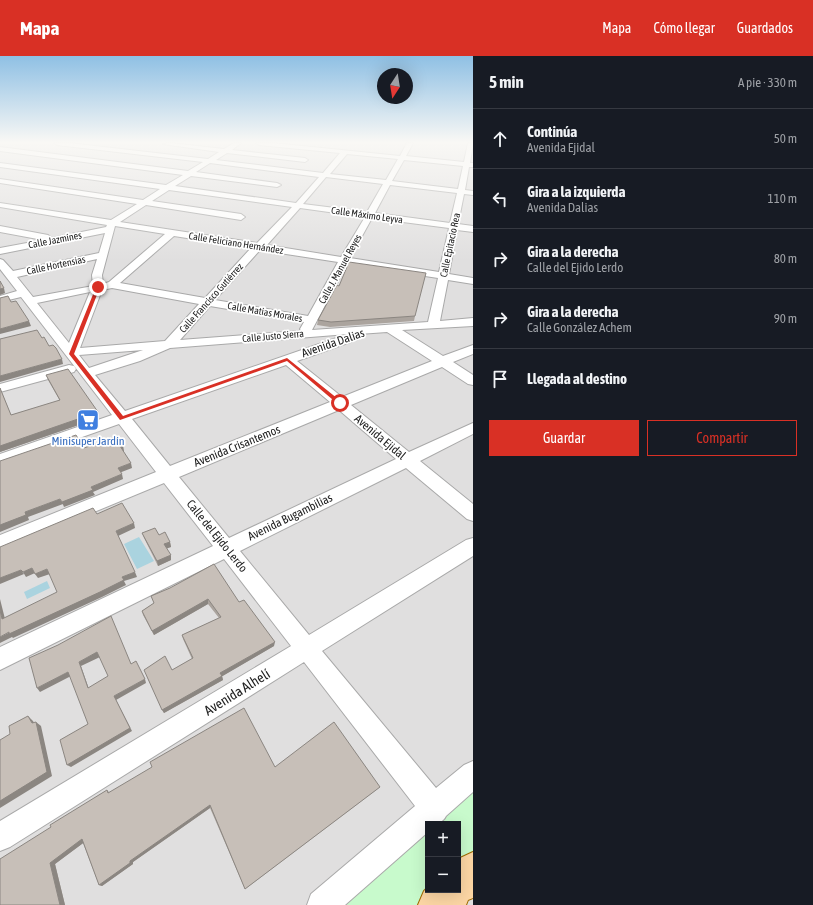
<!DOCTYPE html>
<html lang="es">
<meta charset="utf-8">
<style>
:root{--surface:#171b24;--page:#20242c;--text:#f1f3f6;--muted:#9ea1a6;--line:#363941;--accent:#d93025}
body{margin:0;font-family:"Asap Condensed",sans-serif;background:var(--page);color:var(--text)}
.controls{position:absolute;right:12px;bottom:12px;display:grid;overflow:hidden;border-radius:0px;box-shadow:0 4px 16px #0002}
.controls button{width:36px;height:36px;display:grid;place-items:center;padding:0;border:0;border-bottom:1px solid var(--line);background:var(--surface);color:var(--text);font:20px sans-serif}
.compass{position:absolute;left:377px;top:12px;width:36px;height:36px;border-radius:50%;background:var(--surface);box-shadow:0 4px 16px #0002;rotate:192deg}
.stop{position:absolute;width:12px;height:12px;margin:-9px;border:3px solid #d93025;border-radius:50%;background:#fff}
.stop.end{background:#d93025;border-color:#fff;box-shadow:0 1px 4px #0008}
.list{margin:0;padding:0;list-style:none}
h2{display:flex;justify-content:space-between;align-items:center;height:52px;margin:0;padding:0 16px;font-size:17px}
h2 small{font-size:13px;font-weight:400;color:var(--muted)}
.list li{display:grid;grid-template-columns:26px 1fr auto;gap:12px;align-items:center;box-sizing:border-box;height:60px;padding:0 16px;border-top:1px solid var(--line)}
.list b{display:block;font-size:15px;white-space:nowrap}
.list p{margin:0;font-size:13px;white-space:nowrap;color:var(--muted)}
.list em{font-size:13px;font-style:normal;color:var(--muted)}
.actions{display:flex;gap:8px;padding:12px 16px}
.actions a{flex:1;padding:9px 0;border:1px solid var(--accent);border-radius:0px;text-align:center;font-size:14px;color:var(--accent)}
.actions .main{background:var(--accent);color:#fff}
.icon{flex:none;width:22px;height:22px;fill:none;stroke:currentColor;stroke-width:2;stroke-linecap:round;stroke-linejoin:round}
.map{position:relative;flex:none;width:473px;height:849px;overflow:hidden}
header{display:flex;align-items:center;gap:24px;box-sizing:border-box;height:56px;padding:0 20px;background:var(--accent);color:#fff}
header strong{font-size:19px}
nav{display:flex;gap:22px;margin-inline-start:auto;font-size:14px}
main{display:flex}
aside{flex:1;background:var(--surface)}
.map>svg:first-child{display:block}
.residential{fill:#e0dfdf;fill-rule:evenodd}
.park{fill:#c8facc}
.water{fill:#aad3df}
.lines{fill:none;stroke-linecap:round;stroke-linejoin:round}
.minor-casing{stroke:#a9a9a9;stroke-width:2}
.major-casing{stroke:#a06b00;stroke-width:2}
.minor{fill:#fff;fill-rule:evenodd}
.major{fill:#fcd6a4;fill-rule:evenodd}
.wall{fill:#aba49e}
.shaded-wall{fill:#8b8681}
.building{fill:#c7bfb8;stroke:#8b8681;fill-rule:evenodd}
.route{fill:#d93025}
.labels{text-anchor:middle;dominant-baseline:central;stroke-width:3.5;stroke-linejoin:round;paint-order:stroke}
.far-street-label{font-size:10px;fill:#222;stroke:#fff}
.street-label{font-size:12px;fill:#222;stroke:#fff}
.shop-label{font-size:12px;fill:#366cbe;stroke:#fff}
.near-street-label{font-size:14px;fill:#222;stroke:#fff}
</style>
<header>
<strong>Mapa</strong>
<nav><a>Mapa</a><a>Cómo llegar</a><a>Guardados</a></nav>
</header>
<main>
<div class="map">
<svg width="473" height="849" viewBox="0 0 473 849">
<rect width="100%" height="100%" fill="#f2efe9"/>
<path class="residential" d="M0,87H473V849H0ZM428,768H458V834H428Z"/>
<path class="park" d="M473,723V807L458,822V768H428L429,849H326Z"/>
<path class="water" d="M139,481L154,505L137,513L124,488Z
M47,525L50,532L27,543L24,536Z"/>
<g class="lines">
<g class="minor-casing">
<path id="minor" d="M54,87H69L208,103L219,96L163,88L170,87L224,93L234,87H241L232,94L305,102L308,104L305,106L227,97L216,104L323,117L340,97L259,89L256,87H273L400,100L407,87H413L406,100L464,106L468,87H473L470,107H473V111H469L465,134L473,135V139L464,138L458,168L473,170V176L457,174L449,218L473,222V228L448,224L440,265L473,262V270L402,274L443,300L473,289V298L453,306L473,319V329L468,328L442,311L351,349L409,396L473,367V378L420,405L473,448V465L467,463L406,412L240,495L309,579L466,484L473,482V500L322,595L436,732L464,709L473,705V736L446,760C443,767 435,768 428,768V776L345,849H307L311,838L415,750L304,606L10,791L0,795V765L291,590L224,503L0,614V591L213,490L164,427L0,495V479L156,416L119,368L0,410V398L112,359L21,241L0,246V240L17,235L0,213V203L3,204L13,215L99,197L105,177L0,198V192L43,184L0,176V170L48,179L52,182L106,171L107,169L0,151V147L111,164L137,148L0,127V123L143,144L160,133L0,111V107L166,129L183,119L0,95V91L188,115L203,106L57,89ZM347,98L398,103L386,124L330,118ZM404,104L463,110L458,133L392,125ZM210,107L319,121L296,147L175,130L191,120L277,131L281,129L277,127L196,116ZM326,121L383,128L367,156L303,148ZM390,129L457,137L450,167L375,157ZM169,134L292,151L257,187L120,166L146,149L241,164L245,161L241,158L152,145ZM300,152L365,161L341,201L267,189ZM372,162L449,172L439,216L350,202ZM115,170L165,178L109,226L103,228L102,219ZM174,180L251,192L205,242L120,227ZM260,194L338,206L308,260L215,244ZM97,203L92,219L93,230L33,241L17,221ZM347,208L438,222L428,266L312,274ZM112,232L199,248L165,285L80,292L102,234ZM90,236L69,287L37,247ZM210,250L304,266L300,273L301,275L180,284ZM387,276L432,305L342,341L297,305L359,283L361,280L359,278ZM348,278L125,355L95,319L140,305L170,292ZM143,294L89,312L79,299ZM286,309L330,346L170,410L132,363ZM339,354L396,403L229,482L179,421Z
M69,309L74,310L76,313L74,316L0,336V328Z"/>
</g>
<g class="major-casing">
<path id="major" d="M473,796V842L468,844L466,849H418L424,835L428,831V834H458V803Z"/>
</g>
<use href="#minor" class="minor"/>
<use href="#major" class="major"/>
</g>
<path class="wall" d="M415,260L414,265L330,271L317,269L318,264Z
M46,319L98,356L99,362L0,396V332L11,359L60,345L48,324Z
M142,477L159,479L170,486L171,491L167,492L171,504L158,510L144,482Z
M170,532L239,546L274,590L222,620L223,624L164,657L146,618L172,614L192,603L183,583L182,579L219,562L208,548L154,579L143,559L142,555L154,547L151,540Z
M275,711L380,731L245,833L210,752L133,806V808L102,830L99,829L83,787L55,808L65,849H0L51,771L107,734L109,736Z"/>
<path class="shaded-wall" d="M4,232L5,237L0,239V233Z
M29,265L31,270L0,278V273Z
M62,303L63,308L0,326V320Z
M98,356L99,362L0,396V390Z
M123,389L124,395L121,396L120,390Z
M131,407L132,412L119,417L118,412Z
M122,418L123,423L93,436L95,439L64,451L62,446L91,431Z
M60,443L63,448L28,461L29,464L0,476V469L25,456Z
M134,467L135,472L118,480L116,475Z
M170,486L171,491L165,493L164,488Z
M171,499V504L158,510L157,505Z
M32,512L35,517L26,521L23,516Z
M47,513L50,518L38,522L35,518Z
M21,514L24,518L0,528V522Z
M135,516L137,521L124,525L126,529L102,541L13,582L12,581L0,587V581L122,521Z
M0,543L6,567L2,563L0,554Z
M208,543V548L154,579L152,575Z
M275,586L274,590L221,621L220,617Z
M97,596L100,601L81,610L90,636L88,632L79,606Z
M68,616L71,620L40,636L37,632Z
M222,620L223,624L164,657L162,654Z
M145,623L146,627L116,644L132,675L71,711L67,709L114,640Z
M28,660L33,665L37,672L32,667Z
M36,666L41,670L52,720L0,752V745Z
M210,749V752L133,806V808L102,830L99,829L130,805Z
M82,783L86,785L55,808L65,849H60L50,807Z"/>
<path class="building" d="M349,206L426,217L415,260L331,266L318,264L337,229L339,230Z
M0,225L4,232L0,233Z
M8,240L11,246L16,245L29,265L0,273V242Z
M37,274L42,282L44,281L49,290L53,289L56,292L62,303L0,320V283Z
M68,313L98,356L0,390V332L11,359L60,344L46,319Z
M76,379L84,392L118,380L123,389L120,390L131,407L118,412L122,418L91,431L93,434L62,446L60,443L25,456L26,459L0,469V405Z
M122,447L134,467L116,475L135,516L122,521L124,524L100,536L9,578V576L0,581V554L2,563L57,536L47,513L35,518L32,512L23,516L21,514L0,522V491L93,452L97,458Z
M155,472L159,479L165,476L170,486L164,488L171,499L157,505L142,477Z
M214,508L239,546L244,544L275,586L220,617L222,620L162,654L144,614L165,600L172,614L193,602L182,579L221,561L208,543L152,575L142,555L154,547L151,540L170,532Z
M111,560L131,608L136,605L145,623L114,640L130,672L67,709L60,684L88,668L68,616L37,632L29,602L58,589ZM97,596L108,620L88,632L79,606Z
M244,652L275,711L334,666L380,731L245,833L210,749L130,805V807L99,829L82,783L50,807L60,849H0V803L51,771L50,769L107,734L108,737L152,711L150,706Z
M28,660L32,667L36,666L47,716L0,745V684L10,678L9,670Z"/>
<linearGradient id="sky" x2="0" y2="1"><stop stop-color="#8fc0e4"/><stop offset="0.42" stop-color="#f9f8f5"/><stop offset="1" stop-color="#f9f8f5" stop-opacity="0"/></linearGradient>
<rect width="473" height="205" fill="url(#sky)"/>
<path class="route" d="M98,230L100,231L74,298L123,360L287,302L343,347L339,349L287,305L120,364L69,298L96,231Z"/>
<defs>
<g id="supermarket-square" transform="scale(1.15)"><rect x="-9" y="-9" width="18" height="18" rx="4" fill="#3f7fe0" stroke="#fff"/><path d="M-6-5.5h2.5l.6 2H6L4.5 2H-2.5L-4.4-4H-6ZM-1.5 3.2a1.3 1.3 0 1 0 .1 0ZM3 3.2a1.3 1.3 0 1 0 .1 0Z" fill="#fff"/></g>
</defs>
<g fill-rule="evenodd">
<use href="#supermarket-square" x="88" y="364"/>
</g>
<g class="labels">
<g class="far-street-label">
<text transform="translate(367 159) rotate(8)">Calle Máximo Leyva</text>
<text transform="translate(55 184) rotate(-11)">Calle Jazmínes</text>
<text transform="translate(236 187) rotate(9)">Calle Feliciano Hernández</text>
<text transform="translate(450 189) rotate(-78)">Calle Epitacio Rea</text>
<text transform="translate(56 209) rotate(-12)">Calle Hortensias</text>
<text transform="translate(340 213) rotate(-61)">Calle J. Manuel Reyes</text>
<text transform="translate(211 242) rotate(-48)">Calle Francisco Gutiérrez</text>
<text transform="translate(265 256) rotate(10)">Calle Matías Morales</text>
<text transform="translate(273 280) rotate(-5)">Calle Justo Sierra</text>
</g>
<g class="street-label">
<text transform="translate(333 287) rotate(-19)">Avenida Dalias</text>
<text transform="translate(380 381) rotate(40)">Avenida Ejidal</text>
<text transform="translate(237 390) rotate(-22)">Avenida Crisantemos</text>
<text transform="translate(290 461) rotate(-26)">Avenida Bugambilias</text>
<text transform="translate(217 480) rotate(51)">Calle del Ejido Lerdo</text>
</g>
<g class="shop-label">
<text x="88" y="385">Minisuper Jardín</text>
</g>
<g class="near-street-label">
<text transform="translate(237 636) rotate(-32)">Avenida Alhelí</text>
</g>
</g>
</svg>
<div class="controls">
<button>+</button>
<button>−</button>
</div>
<svg class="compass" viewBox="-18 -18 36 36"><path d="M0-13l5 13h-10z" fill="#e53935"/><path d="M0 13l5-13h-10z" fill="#9ea1a6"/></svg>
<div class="stop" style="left:340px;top:347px"></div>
<div class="stop end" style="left:98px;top:231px"></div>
</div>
<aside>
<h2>5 min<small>A pie · 330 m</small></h2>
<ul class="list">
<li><svg class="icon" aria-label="ahead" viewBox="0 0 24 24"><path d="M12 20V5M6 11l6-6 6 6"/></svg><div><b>Continúa</b><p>Avenida Ejidal</p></div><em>50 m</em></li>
<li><svg class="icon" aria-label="left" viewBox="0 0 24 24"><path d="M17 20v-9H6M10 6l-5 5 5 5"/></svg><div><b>Gira a la izquierda</b><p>Avenida Dalias</p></div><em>110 m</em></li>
<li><svg class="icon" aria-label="right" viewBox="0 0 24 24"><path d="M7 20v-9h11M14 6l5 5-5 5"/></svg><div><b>Gira a la derecha</b><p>Calle del Ejido Lerdo</p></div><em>80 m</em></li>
<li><svg class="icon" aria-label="right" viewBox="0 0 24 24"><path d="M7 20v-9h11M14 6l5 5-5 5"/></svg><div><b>Gira a la derecha</b><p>Calle González Achem</p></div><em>90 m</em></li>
<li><svg class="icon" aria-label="arrive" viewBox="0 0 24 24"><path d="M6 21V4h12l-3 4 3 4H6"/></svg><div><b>Llegada al destino</b></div></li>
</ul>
<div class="actions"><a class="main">Guardar</a><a>Compartir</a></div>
</aside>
</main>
